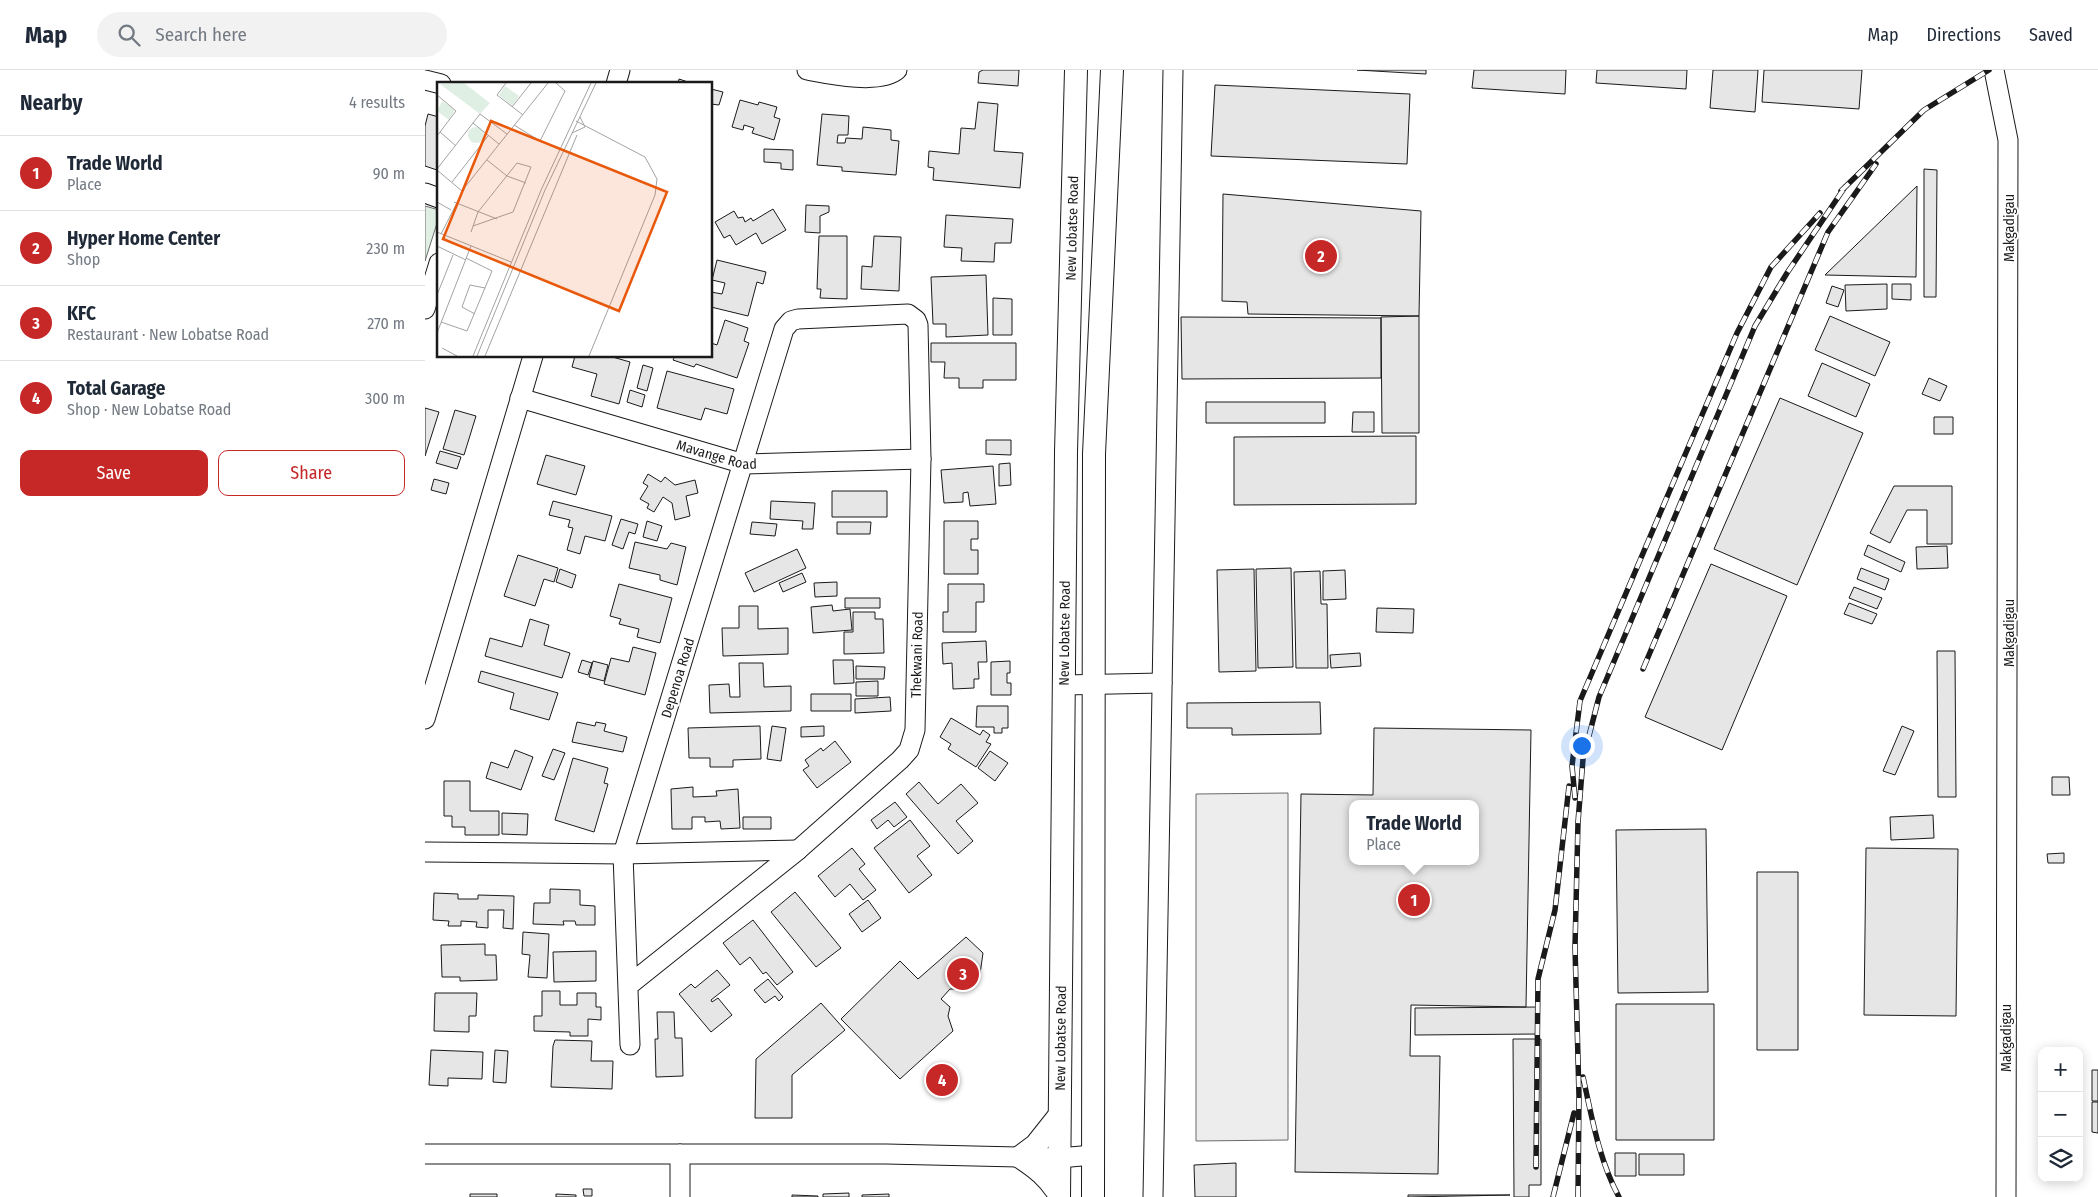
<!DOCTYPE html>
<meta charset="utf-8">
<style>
:root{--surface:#fff;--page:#f2f2f3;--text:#1f2937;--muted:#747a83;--line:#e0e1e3;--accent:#c62828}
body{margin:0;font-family:"Fira Sans Condensed",sans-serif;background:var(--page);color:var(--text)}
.controls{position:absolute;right:15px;bottom:15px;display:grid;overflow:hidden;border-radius:10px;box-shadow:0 2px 12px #0003}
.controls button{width:45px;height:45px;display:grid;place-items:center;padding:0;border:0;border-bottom:1px solid var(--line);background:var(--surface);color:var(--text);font:25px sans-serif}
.you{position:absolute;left:1156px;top:675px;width:18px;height:18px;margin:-12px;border:4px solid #fff;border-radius:50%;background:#1a73e8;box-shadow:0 0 0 8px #1a73e833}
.badge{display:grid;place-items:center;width:32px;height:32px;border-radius:50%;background:var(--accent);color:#fff;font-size:16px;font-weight:700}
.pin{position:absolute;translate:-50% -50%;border:2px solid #fff;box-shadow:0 1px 5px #0006}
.popup{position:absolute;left:924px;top:730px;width:130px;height:65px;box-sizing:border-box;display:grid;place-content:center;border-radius:10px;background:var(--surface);filter:drop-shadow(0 1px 4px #0005);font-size:16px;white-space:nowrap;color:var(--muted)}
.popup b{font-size:19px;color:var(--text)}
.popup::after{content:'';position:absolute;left:50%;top:100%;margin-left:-10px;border:10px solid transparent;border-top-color:var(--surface)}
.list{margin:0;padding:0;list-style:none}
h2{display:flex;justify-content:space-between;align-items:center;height:65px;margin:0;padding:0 20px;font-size:21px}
h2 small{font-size:16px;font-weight:400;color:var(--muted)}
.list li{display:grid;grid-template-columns:32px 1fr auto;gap:15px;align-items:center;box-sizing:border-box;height:75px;padding:0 20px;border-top:1px solid var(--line)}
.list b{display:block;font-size:19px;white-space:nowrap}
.list p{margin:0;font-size:16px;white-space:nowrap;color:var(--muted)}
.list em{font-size:16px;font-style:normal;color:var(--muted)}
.actions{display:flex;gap:10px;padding:15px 20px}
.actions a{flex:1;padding:11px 0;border:1px solid var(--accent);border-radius:10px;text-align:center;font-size:18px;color:var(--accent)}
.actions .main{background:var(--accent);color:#fff}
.icon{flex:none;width:28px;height:28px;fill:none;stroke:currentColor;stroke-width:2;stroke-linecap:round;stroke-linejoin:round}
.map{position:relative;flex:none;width:1673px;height:1127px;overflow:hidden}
header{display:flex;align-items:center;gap:30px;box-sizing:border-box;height:70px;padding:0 25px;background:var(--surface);border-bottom:1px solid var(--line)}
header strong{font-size:24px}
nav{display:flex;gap:28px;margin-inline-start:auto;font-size:18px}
.search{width:350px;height:45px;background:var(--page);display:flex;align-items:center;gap:12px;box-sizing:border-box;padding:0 18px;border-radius:28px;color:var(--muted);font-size:19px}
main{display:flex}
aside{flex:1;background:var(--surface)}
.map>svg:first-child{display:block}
.green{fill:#e0efe3;stroke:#6a6a6a}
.parking{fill:#ededed;stroke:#6a6a6a}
.building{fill:#e6e6e6;stroke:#1a1a1a;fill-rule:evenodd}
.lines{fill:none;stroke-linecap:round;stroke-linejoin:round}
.minor-casing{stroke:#1a1a1a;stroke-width:21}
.major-casing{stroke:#1a1a1a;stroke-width:24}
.minor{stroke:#fff;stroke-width:19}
.major{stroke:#fff;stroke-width:22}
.rail-casing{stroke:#1a1a1a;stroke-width:5.5}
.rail{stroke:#fff;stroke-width:4;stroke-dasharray:11;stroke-linecap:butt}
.labels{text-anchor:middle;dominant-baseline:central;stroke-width:4;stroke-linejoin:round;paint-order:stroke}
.street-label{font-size:14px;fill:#1a1a1a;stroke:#fff}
.inset-road{fill:none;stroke:#a3a3a3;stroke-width:1}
.view{fill:#e8590c;fill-opacity:0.15;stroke:#e8590c;stroke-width:2.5}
.inset-edge{fill:none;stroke:#1a1a1a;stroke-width:2.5}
</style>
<header>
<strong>Map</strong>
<div class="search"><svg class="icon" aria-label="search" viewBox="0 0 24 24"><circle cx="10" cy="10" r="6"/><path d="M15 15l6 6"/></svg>Search here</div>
<nav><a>Map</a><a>Directions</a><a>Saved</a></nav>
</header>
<main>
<aside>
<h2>Nearby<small>4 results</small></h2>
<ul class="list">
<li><span class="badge">1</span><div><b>Trade World</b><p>Place</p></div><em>90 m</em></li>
<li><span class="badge">2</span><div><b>Hyper Home Center</b><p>Shop</p></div><em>230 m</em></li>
<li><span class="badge">3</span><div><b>KFC</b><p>Restaurant · New Lobatse Road</p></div><em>270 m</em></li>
<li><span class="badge">4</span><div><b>Total Garage</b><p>Shop · New Lobatse Road</p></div><em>300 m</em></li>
</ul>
<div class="actions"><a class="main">Save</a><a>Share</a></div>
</aside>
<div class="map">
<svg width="1673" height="1127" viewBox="0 0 1673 1127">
<rect width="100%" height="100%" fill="#fff"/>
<path class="green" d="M0,136L14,140V147L0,191Z"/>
<path class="parking" d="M863,723V1070L771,1071V724Z"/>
<path class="building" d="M558,0H594L593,16L553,13L554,2Z
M932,0H1001V4Z
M1049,0H1141L1140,24L1047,18Z
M1172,0H1262L1261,19L1171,13Z
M1288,0H1333L1330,42L1285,38Z
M1339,0H1437L1434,39L1337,32Z
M254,9L269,14H253Z
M790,15L985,24L982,94L786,86Z
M286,19L298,22L294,35L286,34Z
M315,30L333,35L334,32L352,37L349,47L355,49L349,70L327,63L329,58L319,55L318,60L307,57Z
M553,32L573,34L569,81L598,83L595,118L508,110L509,98L503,97L504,81L534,84L536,58L550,59Z
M3,44L14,47L12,100L0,96V56Z
M397,44L424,46L423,65H413L412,73H420L421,68L437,69L438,57L466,60V70L474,71L471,105L417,101V97L392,95Z
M339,79L368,80V100L356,99V93L339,92Z
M1499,99L1512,100L1511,227H1499Z
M1492,116L1491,207L1400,205Z
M798,124L996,141L994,246L823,244L822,232L797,231Z
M381,135L404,136V142L395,146V163L380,162Z
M348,139L361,160L337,174L331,163L311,175L305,165L299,168L290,152L309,141L313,148L318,147L320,152L326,148L328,151Z
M521,145L588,149L586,173H570L569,192L536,191L537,178L519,177Z
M394,166H422V229L395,228L396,219H392Z
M449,166L476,167L474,221L436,219L437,196L447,197Z
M292,190L341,202L338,214L332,212L323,246L286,237V222L297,224L300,213L287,210Z
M561,205L563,265L521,267V254H508L506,207Z
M1462,214V239L1421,241L1420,215Z
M1467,214H1486V230L1467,229Z
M1407,216L1419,220L1413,237L1401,233Z
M568,228L587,229V265H568Z
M994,246V363H957L956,247Z
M1405,246L1465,272L1450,306L1390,280Z
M756,247L956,248V308L757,309Z
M300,250L323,258L319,271L324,273L312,308L271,294L269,297L248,290L250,286H286V273L292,275Z
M506,273H591V310H558V318H534V308H519L520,292H506Z
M150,286H184L205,292L194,334L166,326L172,304L147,297Z
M1397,293L1445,314L1431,347L1383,326Z
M218,295L228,298L222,321L212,318Z
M242,301L309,319L302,344L280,338L276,350L232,338Z
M1504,308L1522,316L1515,331L1497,324Z
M205,320L220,325L217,337L202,332Z
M1355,328L1438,363L1372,515L1289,479Z
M781,332H900V353H781Z
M0,338L14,342L0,386Z
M30,340L51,346L39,385L18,379Z
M928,342H949V362H927Z
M1509,347H1528V364H1509Z
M991,366V434L809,435V367Z
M561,370H586V385L561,384Z
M15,381L36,387L32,399L11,393Z
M121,385L160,396L151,425L112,414Z
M585,393L586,415L574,416V394Z
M568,396L571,434L545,436L543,422L538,423V432L519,433L516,400Z
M223,404L236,412L240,407L250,415L270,410L273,423L261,426L265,446L250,450L247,433L238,427L229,442L222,438L224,434L215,429L223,416L218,413Z
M9,409L24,413L21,424L6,420Z
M1469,416H1527V474H1502V440H1482L1465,473L1445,463Z
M407,421H462V447H407Z
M128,431L187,446L180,471L160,466L155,484L142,480L148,458L143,457L145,450L124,445Z
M346,431L390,433L388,459H377L378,451L345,449Z
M196,449L213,454L210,464L204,462L198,479L187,475Z
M222,451L237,456L232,471L218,467Z
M519,451H553V469H546V480H553V504H519Z
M327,452L352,454L350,466L325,464Z
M412,452H446L445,464H412Z
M210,472L242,479L246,473L261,477L252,515L235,510V505L204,498Z
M1443,475L1480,492L1476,502L1439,485Z
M1522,476L1523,498L1492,499L1491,477Z
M372,479L381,498L329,522L320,503Z
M93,485L133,498L129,512L119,509L110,536L79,526Z
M1286,494L1362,526L1297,680L1220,647Z
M866,498L868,597L833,598L831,499Z
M1436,498L1464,509L1460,520L1432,509Z
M135,499L151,505L147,518L131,512Z
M829,499L831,601L794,602L792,500Z
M920,500L921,529L898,530V501Z
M895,501L896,534H902L903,598H871L869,502Z
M377,503L381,512L358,522L354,513Z
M412,512V526L390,527L389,513Z
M194,514L247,528L235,573L212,567L214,559L194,554L196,549L185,546Z
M523,514H559V532H551V562H518V542H523Z
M1429,517L1457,528L1452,539L1424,528Z
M420,528H455V538H420Z
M1424,533L1452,544L1447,554L1419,544Z
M407,535L408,541L425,539L427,560L388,563L386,537Z
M314,536H333V559L363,558V584L298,586L297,558H314Z
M952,538L989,539L988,563L951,562Z
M428,542H450V549H458L459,583L419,584V562H428Z
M105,549L124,555L119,575L145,583L137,608L60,586L65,568L97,577Z
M561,571L562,592H553L554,609H549V618L528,619L527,593L518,594L517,573Z
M208,577L231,583L220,625L179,614L186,588L204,592Z
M1512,581H1530L1531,727H1513Z
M935,583L936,596L906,598L905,585Z
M157,590L167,593L163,605L153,602Z
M408,590H428L429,613L409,614Z
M168,591L183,595L179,611L164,607Z
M585,591V603H582V613H586V625H566V592Z
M314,593H338L339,617L366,616V641L285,643L284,615L304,614L305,627H315Z
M431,596L460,597L459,609H431Z
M56,601L133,623L124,650L85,639L89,623L53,612Z
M453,611V626H431V612Z
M386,624H426V641H386Z
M465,627L466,641L430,643V629Z
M895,632L896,664L807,665V658H762V633Z
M552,636H583V658H577V663H569V657H551Z
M526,648L555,665L558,660L565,665L561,672L566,674L551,697L523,679L526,674L515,667Z
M152,652L170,656L171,652L181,654L179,661L202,667L198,682L147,672Z
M335,656L336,689L308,690V697H285V688H264L263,658Z
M347,656L361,658L356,691L342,689Z
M399,656V666L376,667V657Z
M1477,656L1489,661L1470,705L1458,701Z
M949,658L1106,660L1101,937L986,935L985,986H1015L1013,1104L870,1102L876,724L948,725ZM928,734H1050V791H928Z
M410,671L426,692L392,718L378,700L384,696L380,690L396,678L398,681Z
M128,679L140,683L129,710L117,706Z
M90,680L108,687L96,720L61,708L66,692L83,698Z
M565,681L583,693L570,711L553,698Z
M148,688L183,698L179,713L183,714L169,762L130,750Z
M1627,707H1644L1645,725H1627Z
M19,711H45V741H74V765H40V757H27V746H19Z
M494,712L513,734L536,714L553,733L531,751L548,771L533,784L481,724Z
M268,717V727L292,726L291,721L313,719L315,758L296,759L295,751L280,752V747H267V759H247L246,719Z
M470,732L482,747L469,757L463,750L452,759L446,750Z
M77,743L103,744L102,765L77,764Z
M1508,745L1509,768L1466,770L1465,747Z
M318,747H346V759H318Z
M485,750L505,776L492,786L507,805L484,823L449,778Z
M1281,759L1283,922L1193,923L1191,760Z
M427,778L440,794L434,799L451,820L438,830L425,814L410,827L393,806Z
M1441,778L1533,779L1531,946L1439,945Z
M1639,783V793H1623L1622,784Z
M1332,802H1373V980H1332Z
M125,819L155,820V835L170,836V855H151L150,851H138L139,855L108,854L109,833H125Z
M370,822L416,878L391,897L346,842Z
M9,823L33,824V829H53V825L89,826L88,859L78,858L79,840H63V858L51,857L52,852L36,851V856H23L24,851L8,850Z
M443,830L456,848L437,862L424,844Z
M328,850L368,902L352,915L341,902L338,904L325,887L315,895L298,873Z
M98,862L124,864L122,908L103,907L105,885L97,884Z
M541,867L558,883L555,904L542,919H525L516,929L525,937L523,946L528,961L475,1009L416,949L475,891L493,909Z
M60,874V885H71L72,910L35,911V907H17L16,875Z
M171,881V911L129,912L128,882Z
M292,900L305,915L286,930L287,932L293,928L307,945L286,962L254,924L266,914L270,918Z
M343,909L358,927L354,931L350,926L340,933L329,920Z
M117,921H135V935H152V923H171V937H176V950L163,949V966H145V962L109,961V946H117Z
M10,923H52L51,946H44V962L9,961Z
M396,933L420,960L367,1005V1048H330L331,989Z
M1191,934H1289V1070H1191Z
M1114,937V964L990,965V938Z
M232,942H249L250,968H257L258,1006L231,1007L230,969H233Z
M1088,969H1116V1115H1104V1127H1089Z
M130,970L167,971L166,991H188L187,1019L126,1017L128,976Z
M6,980L58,982L57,1009L23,1008V1016L4,1015Z
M70,980L83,981L81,1013L68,1012Z
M1667,1000H1673V1031H1667Z
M1667,1032H1673V1063L1667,1062Z
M1190,1083H1211V1106H1190Z
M1214,1084H1259V1105H1214Z
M811,1093V1127H770L769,1095Z
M158,1119H167V1126H159Z
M424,1123V1127H398V1124Z
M45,1124H72V1127H45Z
M131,1124L151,1125V1127H131Z
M464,1124V1127H437V1125Z
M367,1125L393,1126V1127H367Z
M983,1125H1085L983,1127Z"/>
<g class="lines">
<g class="minor-casing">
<g id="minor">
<path d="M382,0C403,4 455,15 472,0"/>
<path d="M1569,0L1583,70L1581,1127"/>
<path d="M0,10L16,14"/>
<path d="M191,14L195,0"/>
<path d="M0,123L14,128"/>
<path d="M0,239L14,193"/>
<path id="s1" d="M95,328L319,394L496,389"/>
<path d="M639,615L737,613"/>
<path d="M0,649L108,286"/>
<path d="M0,782L198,784L373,780"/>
<path id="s2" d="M204,915L373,780L475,690L484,680L490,660L496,389L493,255L491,250L483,244L373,249L366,251L359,259L198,784L205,975"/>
<path d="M0,1084H461L634,1088L668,1085"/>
<path d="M255,1127V1084"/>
<path d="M728,1127L748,0"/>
</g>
</g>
<g class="major-casing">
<g id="major">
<path d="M634,1124C623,1107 612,1098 595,1087L611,1075L634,1046"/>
<path id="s3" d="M634,1127L641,382L651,0"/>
<path d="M668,1127L669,384L687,0"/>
</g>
</g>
<use href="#minor" class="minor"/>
<use href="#major" class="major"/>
<g class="rail-casing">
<path id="rail" d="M1416,121L1499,40L1564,0
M1218,599L1403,162L1451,94
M1150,728L1147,696L1155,631L1312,263L1346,197L1395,143
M1158,1007C1167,1048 1174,1090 1194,1127
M1111,1097L1113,909L1130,840L1144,716
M1128,1127L1149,1043
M1153,1127L1154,1026L1150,877L1153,752L1158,689L1174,627L1330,256L1362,203L1420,117"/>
</g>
<use href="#rail" class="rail"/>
</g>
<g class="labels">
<g class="street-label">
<text transform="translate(1584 158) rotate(-90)">Makgadigau</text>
<text stroke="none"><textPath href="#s3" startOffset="969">New Lobatse Road</textPath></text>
<text stroke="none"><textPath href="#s1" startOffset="205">Mavange Road</textPath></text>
<text stroke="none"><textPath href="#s3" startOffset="564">New Lobatse Road</textPath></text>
<text transform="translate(1584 563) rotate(-90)">Makgadigau</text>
<text stroke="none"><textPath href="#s2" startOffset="462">Thekwani Road</textPath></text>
<text transform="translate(253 608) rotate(-73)">Depenoa Road</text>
<text stroke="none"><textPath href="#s3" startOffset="159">New Lobatse Road</textPath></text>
<text transform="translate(1581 968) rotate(-90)">Makgadigau</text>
</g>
</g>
<g transform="translate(12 12)">
<rect width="275" height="275" fill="#fff"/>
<path d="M27,1L53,21L43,32L3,2ZM68,4L82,14L75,24L62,13ZM5,19L18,28L12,38L0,29ZM31 53a8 8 0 1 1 16 0a8 8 0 1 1-16 0Z" fill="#e0efe3"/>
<path class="inset-road" d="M69,1L60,13L86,33M0,13L19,29L0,54M75,25L94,1M139,39L208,75L220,97L218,113L152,274M36,41L62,62M77,43L103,59L128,9L119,1M3,50L19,64M135,51L148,45L143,35M50,78L70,94L89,101M0,87L43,32L70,52M0,88L25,109M15,100L51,54M0,120L14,128M17,120L60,137M0,150L74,180M34,150L41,130L80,81L94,85L76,130L36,144M4,152L28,105L111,1M0,164L29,178M0,213L16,173M38,232L25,225L33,203L48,206M4,240L30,249L55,189L29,176M0,251L34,164M5,266L20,274M36,274L105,106L154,1M40,274L108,108L159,1M48,274L140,53"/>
<path class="view" d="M54,39L230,110L182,229L6,157Z"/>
<rect width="275" height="275" class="inset-edge"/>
</g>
</svg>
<div class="controls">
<button>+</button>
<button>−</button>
<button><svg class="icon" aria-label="layers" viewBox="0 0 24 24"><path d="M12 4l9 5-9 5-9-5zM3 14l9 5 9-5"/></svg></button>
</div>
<div class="you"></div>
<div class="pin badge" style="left:989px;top:830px">1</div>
<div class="popup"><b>Trade World</b>Place</div>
<div class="pin badge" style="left:896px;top:186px">2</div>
<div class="pin badge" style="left:538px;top:904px">3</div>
<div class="pin badge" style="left:517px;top:1010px">4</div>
</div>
</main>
